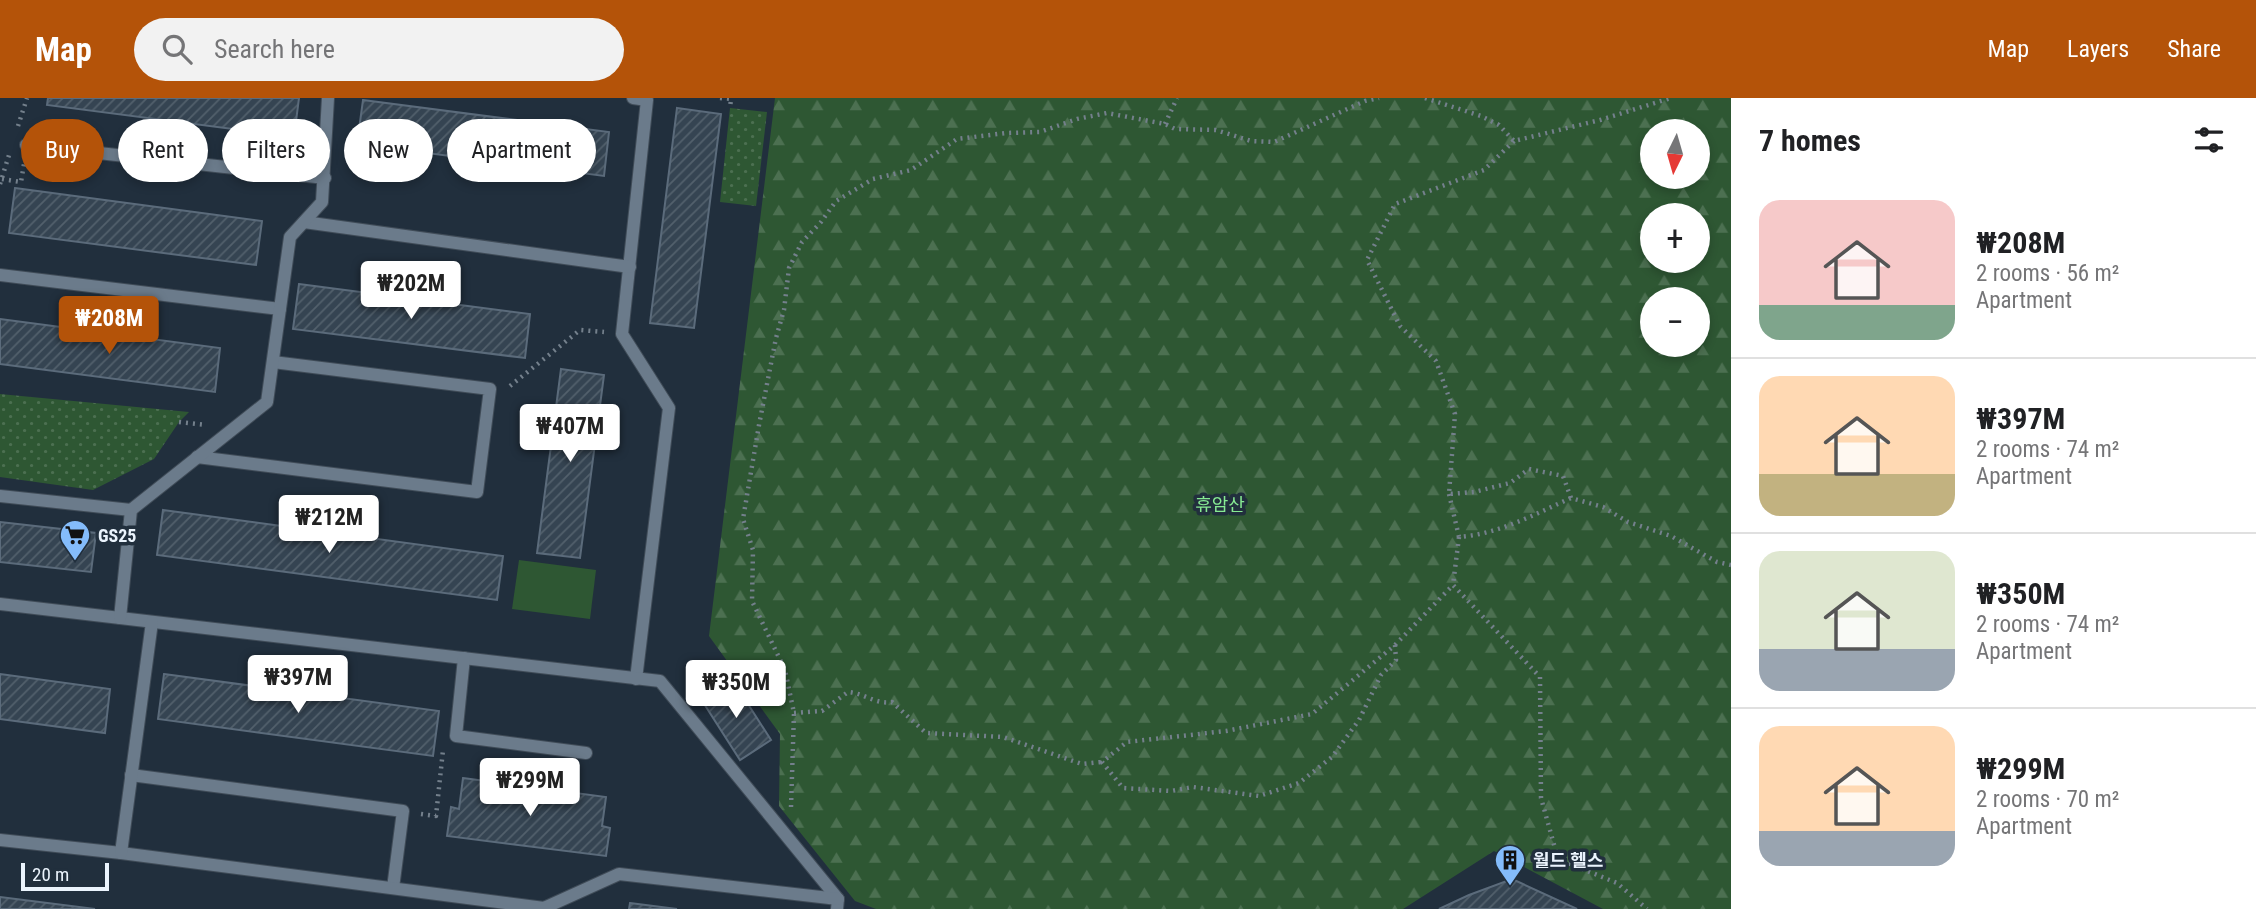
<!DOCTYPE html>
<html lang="en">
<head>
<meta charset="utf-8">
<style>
  :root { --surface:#fff; --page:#f2f2f2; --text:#202124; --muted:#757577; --line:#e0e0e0; --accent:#b45309 }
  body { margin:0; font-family:"Roboto Condensed","Noto Sans KR",sans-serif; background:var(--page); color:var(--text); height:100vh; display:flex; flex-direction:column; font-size:26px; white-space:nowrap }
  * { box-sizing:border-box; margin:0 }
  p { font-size:23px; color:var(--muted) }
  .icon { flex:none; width:38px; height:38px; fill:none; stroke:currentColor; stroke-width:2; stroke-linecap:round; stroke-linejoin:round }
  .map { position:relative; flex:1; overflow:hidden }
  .panel { display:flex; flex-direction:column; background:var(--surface); width:525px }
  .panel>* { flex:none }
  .hud { position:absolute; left:21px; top:21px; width:665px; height:63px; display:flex; gap:14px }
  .needle { width:46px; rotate:185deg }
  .fabs { position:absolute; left:1640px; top:21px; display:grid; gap:14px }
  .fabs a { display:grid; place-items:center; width:70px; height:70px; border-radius:50%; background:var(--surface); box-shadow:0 4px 10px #0003; font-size:35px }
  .scale { position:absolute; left:21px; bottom:18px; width:88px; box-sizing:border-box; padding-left:7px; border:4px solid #ebf4fd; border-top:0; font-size:19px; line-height:24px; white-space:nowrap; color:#ebf4fd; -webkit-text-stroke:5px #212f3d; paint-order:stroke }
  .price { position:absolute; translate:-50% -60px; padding:0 16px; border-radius:7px; background:#fff; color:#222; font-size:23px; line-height:46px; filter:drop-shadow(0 2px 4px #0008) }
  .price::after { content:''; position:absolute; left:50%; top:42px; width:21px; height:16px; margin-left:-10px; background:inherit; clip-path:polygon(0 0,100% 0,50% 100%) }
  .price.current { background:var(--accent); color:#fff }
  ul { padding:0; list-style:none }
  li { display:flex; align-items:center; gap:21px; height:175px; padding:0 28px }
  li+li { border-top:2px solid var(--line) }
  li span { display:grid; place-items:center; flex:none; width:196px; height:140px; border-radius:21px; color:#555 }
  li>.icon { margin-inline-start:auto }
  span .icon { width:84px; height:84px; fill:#fffc; stroke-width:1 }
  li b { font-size:30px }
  h2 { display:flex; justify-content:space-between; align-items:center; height:84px; padding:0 28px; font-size:30px }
  .tag { padding:0 24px; border-radius:32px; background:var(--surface); box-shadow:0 4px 10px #0003; font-size:24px; line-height:63px }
  .tag.current { background:var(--accent); color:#fff }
  header { display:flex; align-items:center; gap:42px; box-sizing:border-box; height:98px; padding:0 35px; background:var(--accent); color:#fff }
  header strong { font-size:33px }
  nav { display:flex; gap:38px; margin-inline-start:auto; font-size:24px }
  .search { width:490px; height:63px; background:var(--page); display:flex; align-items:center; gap:18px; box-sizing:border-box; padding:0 24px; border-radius:38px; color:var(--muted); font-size:26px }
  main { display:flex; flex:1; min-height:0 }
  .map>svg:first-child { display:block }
  .forest { fill:url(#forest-firs); fill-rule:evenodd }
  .park { fill:url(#park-dots) }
  .pitch { fill:#2e5733 }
  .building { fill:url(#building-hatch); stroke:#5b6b7b; stroke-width:2 }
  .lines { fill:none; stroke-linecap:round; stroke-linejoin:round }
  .service-casing { stroke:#404c58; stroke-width:14 }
  .path { stroke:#74808c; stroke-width:4.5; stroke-dasharray:2 5; stroke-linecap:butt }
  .service { stroke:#6b7b8b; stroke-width:12 }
  .labels { text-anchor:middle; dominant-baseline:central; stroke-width:7; stroke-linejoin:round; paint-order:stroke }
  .park-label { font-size:18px; fill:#87ea93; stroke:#212f3d }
  .poi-label { font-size:18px; font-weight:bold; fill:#ebf4fd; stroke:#212f3d; text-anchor:start }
</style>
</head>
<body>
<header>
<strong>Map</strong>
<div class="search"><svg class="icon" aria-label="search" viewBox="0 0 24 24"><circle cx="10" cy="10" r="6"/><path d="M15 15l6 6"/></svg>Search here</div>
<nav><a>Map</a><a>Layers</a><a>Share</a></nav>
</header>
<main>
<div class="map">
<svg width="1731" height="811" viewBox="0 0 1731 811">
  <defs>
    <pattern id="forest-firs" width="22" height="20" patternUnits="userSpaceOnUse" patternTransform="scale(1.75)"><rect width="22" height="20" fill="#2e5733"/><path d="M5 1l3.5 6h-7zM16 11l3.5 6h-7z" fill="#4c7051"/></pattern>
    <pattern id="park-dots" width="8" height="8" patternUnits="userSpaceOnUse" patternTransform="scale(1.75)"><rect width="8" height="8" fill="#2e5733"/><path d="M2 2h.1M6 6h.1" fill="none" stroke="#4c7051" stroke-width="1.8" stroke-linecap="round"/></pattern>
    <pattern id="building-hatch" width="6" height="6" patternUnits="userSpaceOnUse" patternTransform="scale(1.75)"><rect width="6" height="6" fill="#354452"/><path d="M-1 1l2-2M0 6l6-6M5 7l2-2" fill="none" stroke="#52606c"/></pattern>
  </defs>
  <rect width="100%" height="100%" fill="#212f3d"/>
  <path class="forest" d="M775,0H1731V811H1603L1494,753L1403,811H876L855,803L779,708L780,636L709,538ZM1652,33H1698V79H1652ZM1652,117H1698V163H1652ZM1652,201H1698V247H1652Z"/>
  <g class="park">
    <path d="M730,10L767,14L756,108L720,104Z"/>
    <path d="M0,296L189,314L179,324L154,361L93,392L0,379Z"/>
  </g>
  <path class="pitch" d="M519,462L596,472L590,521L512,511Z"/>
  <g class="building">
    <path d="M48,0H299L294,39L47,7Z"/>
    <path d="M363,2L609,34L604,78L357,46Z"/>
    <path d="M677,10L721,16L694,230L650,225Z"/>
    <path d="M15,90L262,123L256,167L9,135Z"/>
    <path d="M299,186L530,216L525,260L293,231Z"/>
    <path d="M0,221L220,250L215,294L0,266Z"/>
    <path d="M561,271L604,277L580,460L537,455Z"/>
    <path d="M163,412L503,458L497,502L157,457Z"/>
    <path d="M0,424L96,435L91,474L0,464Z"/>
    <path d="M0,576L110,591L105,635L0,621Z"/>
    <path d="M164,576L439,613L433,658L158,621Z"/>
    <path d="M732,581L771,642L740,662L701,601Z"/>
    <path d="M463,680L606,699L602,728L610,730L606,758L447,738L451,709L459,711Z"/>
    <path d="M1512,781L1577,811H1439L1469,797Z"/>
    <path d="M0,799L95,811H0Z"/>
    <path d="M630,805L677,811H629Z"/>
  </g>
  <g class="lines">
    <g class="service-casing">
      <g id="service">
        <path d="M633,0L647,2L622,236L669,310L636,581"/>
        <path d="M26,47L325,80"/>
        <path d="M304,124L630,169"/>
        <path d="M0,177L280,211"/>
        <path d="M197,359L477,394L490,291L273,264"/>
        <path d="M0,398L131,412"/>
        <path d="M0,506L660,583L838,801L837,811"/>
        <path d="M120,520L131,412L267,304L290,139L322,104L328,0"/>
        <path d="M464,560L456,638L586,655"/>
        <path d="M131,677L403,713L393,790"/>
        <path d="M0,742L121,755L544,810L619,776L838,801"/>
        <path d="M121,755L152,524"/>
      </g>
    </g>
    <g class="path">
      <path d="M720,0L731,1L730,10"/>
      <path d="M1425,0L1481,18L1499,27L1514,43L1600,22L1671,0"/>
      <path d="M1165,26L1177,0"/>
      <path d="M18,28L27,0"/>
      <path d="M1514,43L1484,72L1395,106L1367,162L1400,228L1436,263L1455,316L1449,396L1474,394L1510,385L1529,371L1563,378L1571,400L1603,409L1628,424L1671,438L1717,464L1731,467"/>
      <path d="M2,81L21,84L24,66"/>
      <path d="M0,86L9,57"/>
      <path d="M510,288L580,232L604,234"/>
      <path d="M179,324L206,327"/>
      <path d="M1449,396L1459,439C1499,436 1535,416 1571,400"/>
      <path d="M1459,439L1453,487L1540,579L1541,700L1558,761L1617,785L1647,811"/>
      <path d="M1395,547L1396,562L1381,577L1359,622L1332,659L1299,685L1259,698L1193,689L1171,693L1123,690L1102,664L1127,644L1226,633L1312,616L1395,547L1453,487"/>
      <path d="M794,615L822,613L848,594C864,595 876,607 892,604L926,635L1003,639L1082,666L1102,664"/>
      <path d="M791,709L794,615L785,572L752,503L753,452L743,421L759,327L776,240L784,212L789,170L802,144L821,124L836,103L873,81L911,72L957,41L1006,35L1040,34L1077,21L1107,15L1165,26L1175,31L1216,32L1251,43L1274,44L1365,3L1379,0"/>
      <path d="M421,716L436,718L443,652"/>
    </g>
    <use href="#service" class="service"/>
  </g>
  <defs>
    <g id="supermarket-pin" transform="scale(1.575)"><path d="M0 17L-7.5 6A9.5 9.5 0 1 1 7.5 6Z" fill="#84bcfb" stroke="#212f3d"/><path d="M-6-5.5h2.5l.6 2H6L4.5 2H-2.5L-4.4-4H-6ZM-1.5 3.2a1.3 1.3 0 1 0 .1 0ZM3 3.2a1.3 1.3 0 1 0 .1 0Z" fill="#111"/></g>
    <g id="building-pin" transform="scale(1.575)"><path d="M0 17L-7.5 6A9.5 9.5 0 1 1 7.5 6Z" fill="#84bcfb" stroke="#212f3d"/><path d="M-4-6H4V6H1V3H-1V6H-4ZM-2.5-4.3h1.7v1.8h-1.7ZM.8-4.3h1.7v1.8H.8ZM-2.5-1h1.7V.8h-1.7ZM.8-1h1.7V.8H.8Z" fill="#111"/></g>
  </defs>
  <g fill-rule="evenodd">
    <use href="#supermarket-pin" x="75" y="437"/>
    <use href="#building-pin" x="1510" y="762"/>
  </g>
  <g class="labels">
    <g class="park-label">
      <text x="1220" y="406">휴암산</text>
    </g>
    <g class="poi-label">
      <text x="98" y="437">GS25</text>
      <text x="1533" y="762">월드 헬스</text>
    </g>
  </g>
</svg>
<div class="fabs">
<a><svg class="needle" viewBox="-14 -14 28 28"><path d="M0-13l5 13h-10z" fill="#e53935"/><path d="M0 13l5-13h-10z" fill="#757577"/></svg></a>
<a>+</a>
<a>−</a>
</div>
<div class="scale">20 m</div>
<b class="price" style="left:411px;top:223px">₩202M</b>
<b class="price current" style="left:109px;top:258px">₩208M</b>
<b class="price" style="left:570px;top:366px">₩407M</b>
<b class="price" style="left:329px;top:457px">₩212M</b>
<b class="price" style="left:298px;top:617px">₩397M</b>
<b class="price" style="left:736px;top:622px">₩350M</b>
<b class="price" style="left:530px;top:720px">₩299M</b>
<div class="hud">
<a class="tag current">Buy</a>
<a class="tag">Rent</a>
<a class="tag">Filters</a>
<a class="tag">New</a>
<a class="tag">Apartment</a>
</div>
</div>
<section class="panel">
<h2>7 homes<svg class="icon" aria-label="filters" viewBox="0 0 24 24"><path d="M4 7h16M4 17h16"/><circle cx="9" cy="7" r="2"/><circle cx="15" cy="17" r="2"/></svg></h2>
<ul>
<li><span style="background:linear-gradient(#f6c9c9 75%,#7fa58c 0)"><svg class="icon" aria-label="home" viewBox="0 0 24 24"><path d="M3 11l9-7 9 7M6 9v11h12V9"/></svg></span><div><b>₩208M</b><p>2 rooms · 56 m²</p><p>Apartment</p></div></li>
<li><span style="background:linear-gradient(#ffd9b3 70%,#c2b280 0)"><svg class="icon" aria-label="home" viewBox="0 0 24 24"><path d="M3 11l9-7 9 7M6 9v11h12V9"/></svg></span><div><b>₩397M</b><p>2 rooms · 74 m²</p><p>Apartment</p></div></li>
<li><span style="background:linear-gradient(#dfe7d0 70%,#9aa5b1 0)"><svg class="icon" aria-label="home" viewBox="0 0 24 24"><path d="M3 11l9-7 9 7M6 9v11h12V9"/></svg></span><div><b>₩350M</b><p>2 rooms · 74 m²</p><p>Apartment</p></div></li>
<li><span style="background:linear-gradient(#ffd9b3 75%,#9aa5b1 0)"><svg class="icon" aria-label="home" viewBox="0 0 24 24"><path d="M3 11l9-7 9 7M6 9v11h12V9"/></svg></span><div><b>₩299M</b><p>2 rooms · 70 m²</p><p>Apartment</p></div></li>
</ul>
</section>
</main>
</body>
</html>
